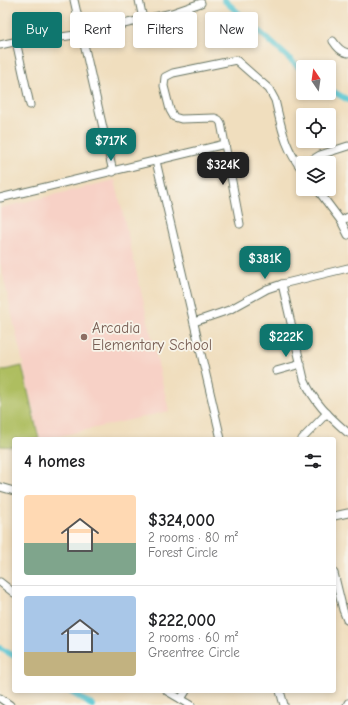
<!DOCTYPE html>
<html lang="en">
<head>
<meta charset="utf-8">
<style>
  :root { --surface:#fff; --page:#f2f2f2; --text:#202124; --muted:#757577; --line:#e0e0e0; --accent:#0f766e }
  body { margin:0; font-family:"Comic Neue",sans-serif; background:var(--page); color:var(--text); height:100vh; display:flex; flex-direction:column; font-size:15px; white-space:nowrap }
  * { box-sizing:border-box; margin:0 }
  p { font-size:13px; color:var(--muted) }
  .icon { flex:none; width:22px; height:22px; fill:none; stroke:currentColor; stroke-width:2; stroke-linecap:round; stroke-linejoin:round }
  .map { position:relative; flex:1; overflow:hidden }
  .side { position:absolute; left:12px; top:437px; width:324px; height:256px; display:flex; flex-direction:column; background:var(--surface); border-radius:4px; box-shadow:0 2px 6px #0003 }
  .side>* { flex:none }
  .hud { position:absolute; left:12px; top:12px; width:324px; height:36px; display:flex; gap:8px }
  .needle { width:26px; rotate:347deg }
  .fabs { position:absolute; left:296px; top:60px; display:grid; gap:8px }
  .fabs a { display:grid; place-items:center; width:40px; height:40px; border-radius:4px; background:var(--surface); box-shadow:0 2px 6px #0003; font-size:20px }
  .price { position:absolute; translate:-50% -34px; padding:0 9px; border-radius:8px; background:var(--accent); color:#fff; font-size:13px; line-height:26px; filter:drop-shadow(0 1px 2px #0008) }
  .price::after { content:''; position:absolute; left:50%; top:24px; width:12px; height:9px; margin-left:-6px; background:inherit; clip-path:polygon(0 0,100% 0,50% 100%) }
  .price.selected { background:#222; color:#fff }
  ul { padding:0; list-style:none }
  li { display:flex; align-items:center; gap:12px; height:100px; padding:0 12px }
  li+li { border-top:1px solid var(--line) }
  li span { display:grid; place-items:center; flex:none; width:112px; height:80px; border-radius:4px; color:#555 }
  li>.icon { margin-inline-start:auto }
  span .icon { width:48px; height:48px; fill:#fffc; stroke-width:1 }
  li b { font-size:17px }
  h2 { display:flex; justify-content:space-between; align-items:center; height:48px; padding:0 12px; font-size:17px }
  .pill { padding:0 14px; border-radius:4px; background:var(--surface); box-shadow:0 2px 6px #0003; font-size:14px; line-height:36px }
  .pill.selected { background:var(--accent); color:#fff }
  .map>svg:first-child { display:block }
  .built { fill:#f7d1c6 }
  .green { fill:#aebe61; stroke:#667e4a }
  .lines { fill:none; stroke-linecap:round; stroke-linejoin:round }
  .canal { stroke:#5cc8d4; stroke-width:6 }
  .minor-casing { stroke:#687564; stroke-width:9 }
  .minor { stroke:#fff; stroke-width:7 }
  .education-dot { fill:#8d6e63; stroke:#f7f3e8; stroke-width:1.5 }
  .labels { text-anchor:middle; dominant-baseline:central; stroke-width:3.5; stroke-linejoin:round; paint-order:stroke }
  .education-label { font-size:15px; fill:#785e54; stroke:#f7f3e8; text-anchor:start }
</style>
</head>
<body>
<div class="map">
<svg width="348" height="705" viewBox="0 0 348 705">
  <rect width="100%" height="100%" fill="#f7f3e8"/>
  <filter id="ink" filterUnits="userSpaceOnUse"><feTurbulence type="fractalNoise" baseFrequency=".025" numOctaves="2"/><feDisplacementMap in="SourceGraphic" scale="8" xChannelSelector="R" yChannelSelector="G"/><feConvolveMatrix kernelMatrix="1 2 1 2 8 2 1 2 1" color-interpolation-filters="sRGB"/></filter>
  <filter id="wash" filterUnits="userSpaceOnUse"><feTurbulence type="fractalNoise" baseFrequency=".012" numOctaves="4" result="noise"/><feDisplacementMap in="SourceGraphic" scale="16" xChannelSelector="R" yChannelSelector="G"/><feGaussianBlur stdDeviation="0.9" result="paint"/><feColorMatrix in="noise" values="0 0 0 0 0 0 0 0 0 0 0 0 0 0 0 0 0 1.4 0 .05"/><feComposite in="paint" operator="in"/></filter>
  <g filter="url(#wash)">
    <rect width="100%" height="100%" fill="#f0debe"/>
    <path class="built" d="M115,180L169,411L47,439H40L0,262V208Z"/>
    <path class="green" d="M22,366L39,439H14V447L0,446V371Z"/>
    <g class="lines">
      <g class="canal">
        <path d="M224,0L303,71"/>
        <path d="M329,89L348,100"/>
        <path d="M0,648L14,656"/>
        <path d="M69,691L92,705"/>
      </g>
    </g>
  </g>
  <g filter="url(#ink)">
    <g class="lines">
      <g class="minor-casing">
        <g id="minor">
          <path d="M74,0L113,172"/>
          <path d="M139,0L143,19"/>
          <path d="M16,41L30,105"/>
          <path d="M333,41C337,47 341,52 348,53"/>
          <path d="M0,45L41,36L61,37L75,35L172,13L201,3"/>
          <path d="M156,161L221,439"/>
          <path d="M307,163L320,155L348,146"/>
          <path d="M317,189L341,221L348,235"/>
          <path d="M0,198L225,144"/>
          <path d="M341,221L348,217"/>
          <path d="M240,224L221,123L219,120L215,118L181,119L174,117L170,110L164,86L165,77L173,73L236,60L269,89L275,100C282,129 284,147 303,171"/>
          <path d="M282,284L304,379C314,403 329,416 348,433"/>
          <path d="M194,322L229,310L267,289L282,284L348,268"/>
          <path d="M276,371L301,364"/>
          <path d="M302,439L327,413"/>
          <path d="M0,487L14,491"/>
          <path d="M334,516L348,513"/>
          <path d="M334,573L343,610L347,620H348"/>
          <path d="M0,582L14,593"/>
          <path d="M167,691L191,705"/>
          <path d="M280,691L284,705"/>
          <path d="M0,698L10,705"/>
          <path d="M181,699L186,691"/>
          <path d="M347,705L348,703"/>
        </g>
      </g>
      <use href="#minor" class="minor"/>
    </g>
  </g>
  <circle class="education-dot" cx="84" cy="337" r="4"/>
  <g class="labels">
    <g class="education-label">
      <text x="92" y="328">Arcadia<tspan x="92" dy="17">Elementary School</tspan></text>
    </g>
  </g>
</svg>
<div class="fabs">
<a><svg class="needle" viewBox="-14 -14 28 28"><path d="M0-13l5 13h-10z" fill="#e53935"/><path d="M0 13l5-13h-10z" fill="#757577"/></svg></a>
<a><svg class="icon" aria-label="locate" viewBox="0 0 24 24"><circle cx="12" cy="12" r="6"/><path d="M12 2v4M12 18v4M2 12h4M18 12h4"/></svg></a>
<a><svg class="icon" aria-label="layers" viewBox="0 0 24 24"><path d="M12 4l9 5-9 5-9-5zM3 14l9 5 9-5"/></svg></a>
</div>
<b class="price" style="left:111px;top:162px">$717K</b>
<b class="price selected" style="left:223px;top:186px">$324K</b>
<b class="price" style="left:265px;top:280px">$381K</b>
<b class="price" style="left:286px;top:358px">$222K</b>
<div class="hud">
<a class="pill selected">Buy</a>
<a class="pill">Rent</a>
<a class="pill">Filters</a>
<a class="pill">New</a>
</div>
<section class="side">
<h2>4 homes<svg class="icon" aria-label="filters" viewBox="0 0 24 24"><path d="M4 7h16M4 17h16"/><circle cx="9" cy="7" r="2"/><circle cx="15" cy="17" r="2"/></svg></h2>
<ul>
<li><span style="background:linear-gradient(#ffd9b3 60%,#7fa58c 0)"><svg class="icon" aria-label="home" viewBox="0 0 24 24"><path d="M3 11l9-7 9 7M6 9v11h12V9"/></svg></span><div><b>$324,000</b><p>2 rooms · 80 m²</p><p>Forest Circle</p></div></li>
<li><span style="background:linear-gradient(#a9c7e8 70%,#c2b280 0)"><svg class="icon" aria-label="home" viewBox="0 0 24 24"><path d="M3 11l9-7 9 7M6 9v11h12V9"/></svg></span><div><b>$222,000</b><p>2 rooms · 60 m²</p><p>Greentree Circle</p></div></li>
</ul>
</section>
</div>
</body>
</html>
